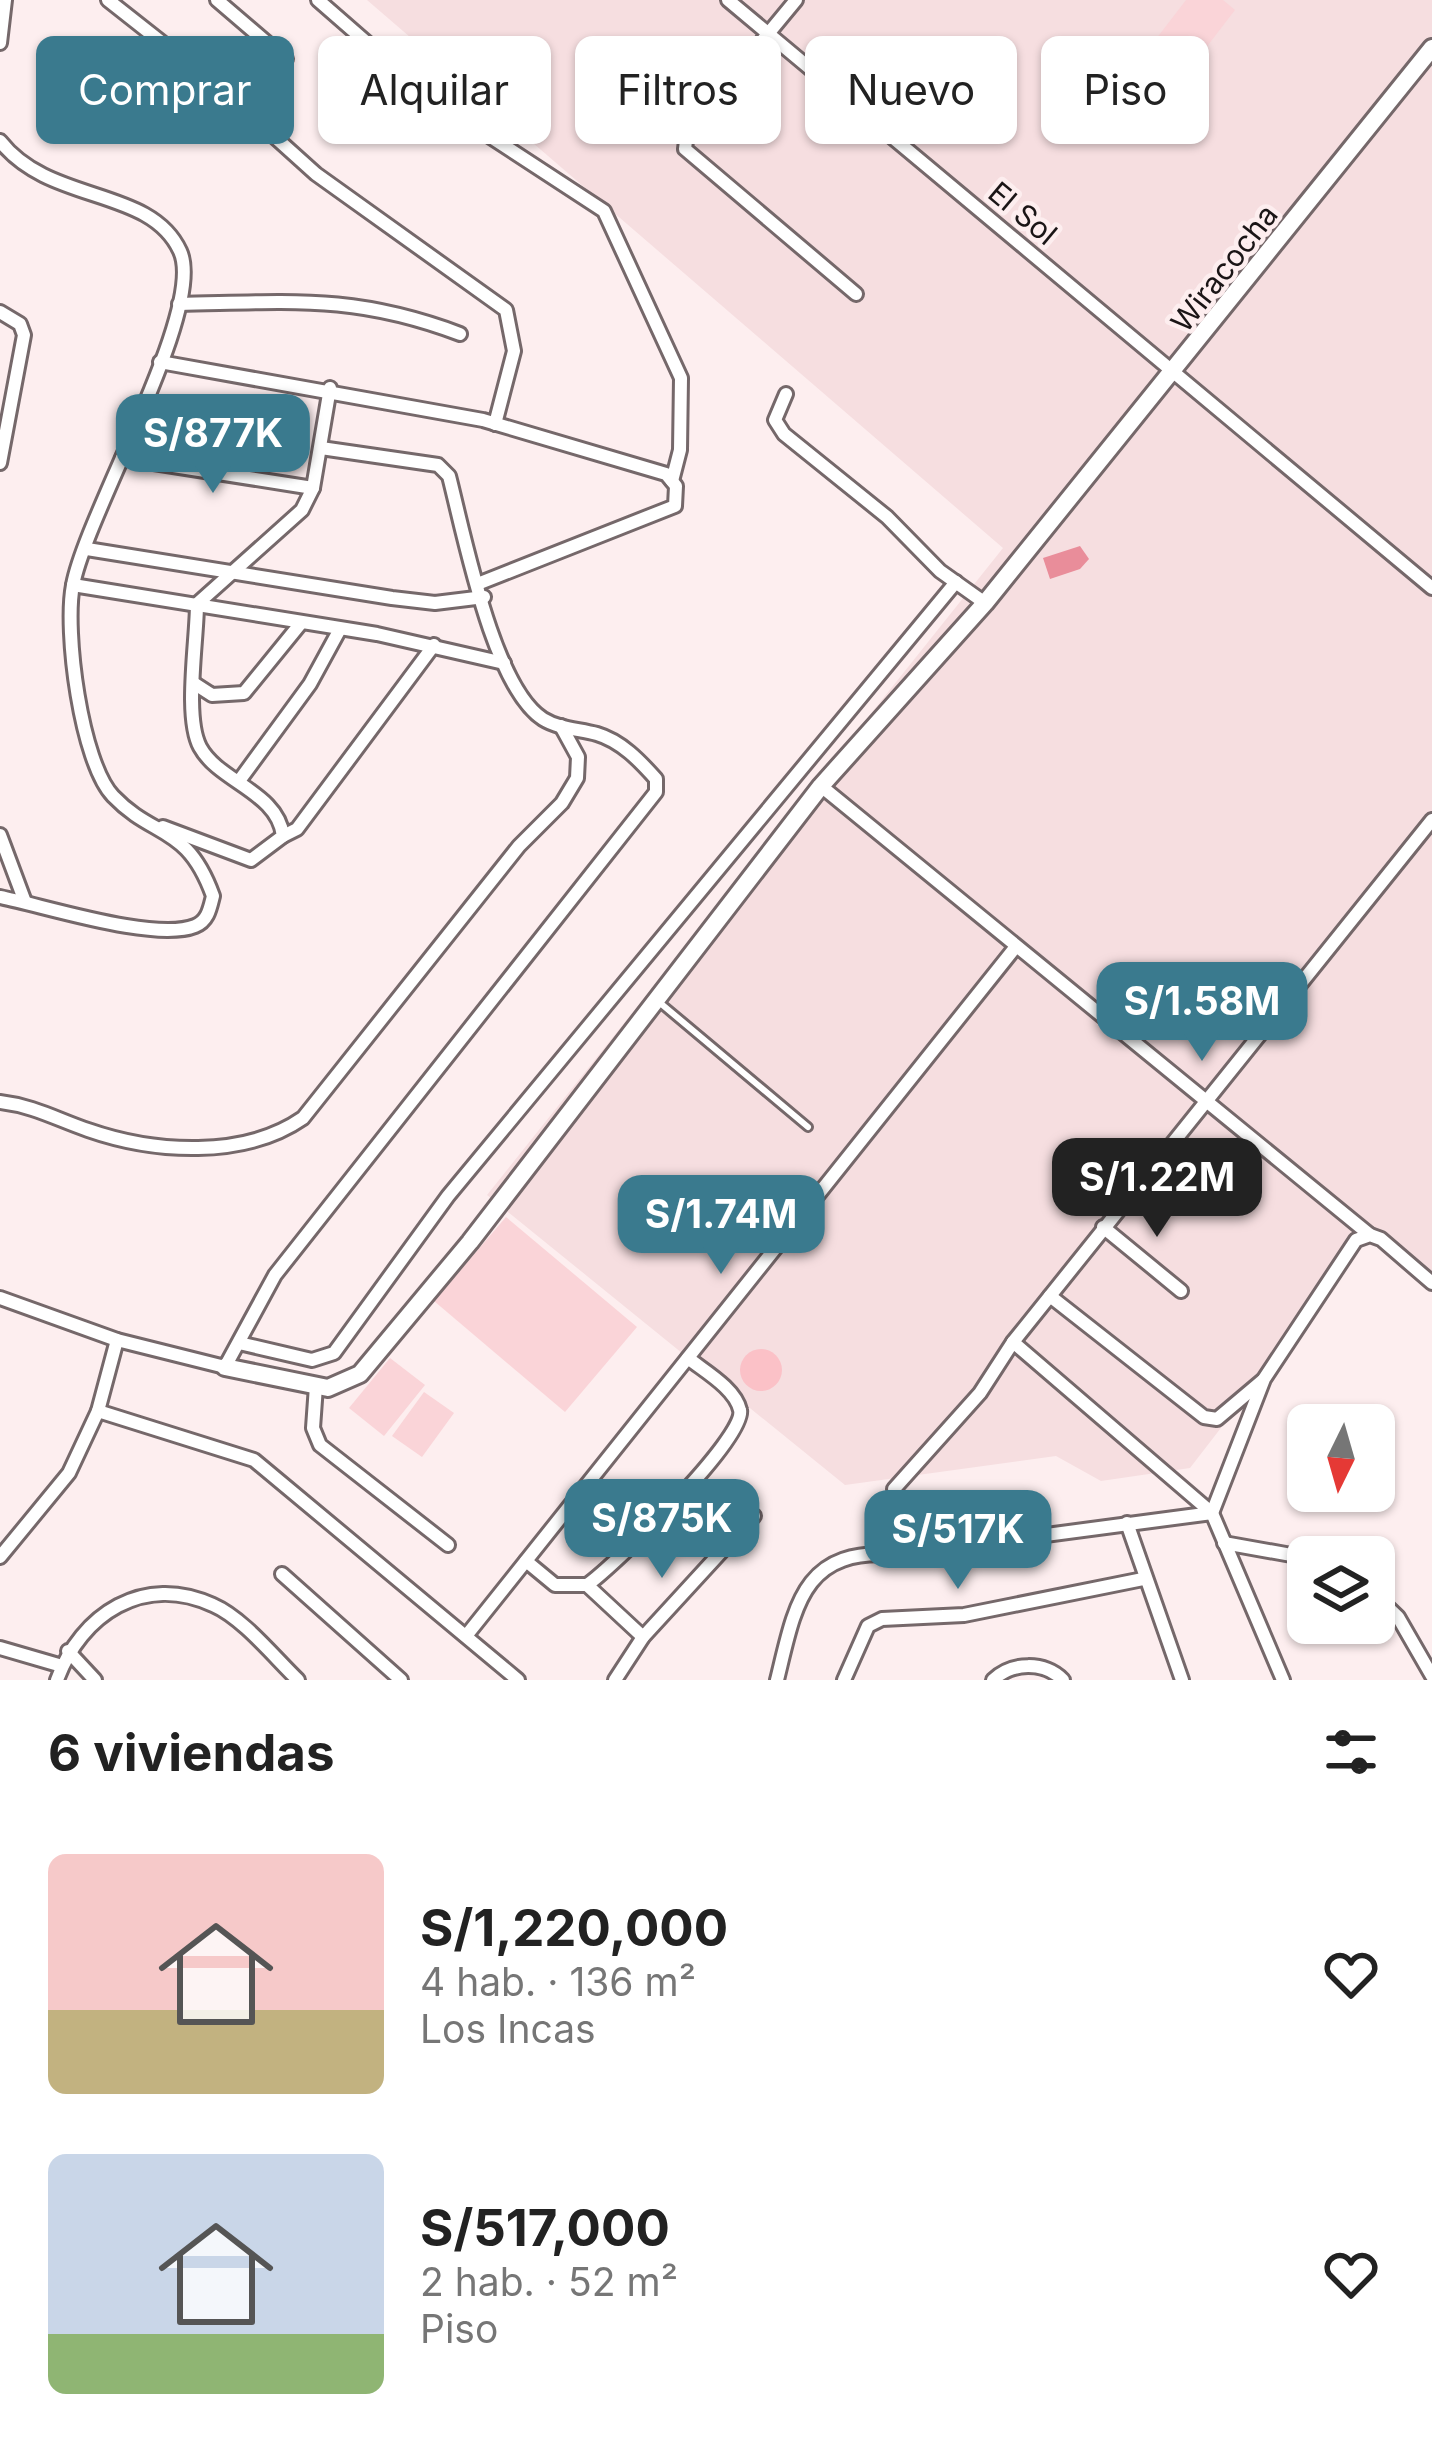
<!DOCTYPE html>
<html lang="es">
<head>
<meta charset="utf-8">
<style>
  :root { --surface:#fff; --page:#f2f2f2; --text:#222; --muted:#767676; --accent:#3a7a8e }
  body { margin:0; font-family:Inter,sans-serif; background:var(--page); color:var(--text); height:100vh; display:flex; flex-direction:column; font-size:45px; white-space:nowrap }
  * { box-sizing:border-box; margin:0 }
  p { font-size:39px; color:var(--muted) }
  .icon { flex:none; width:66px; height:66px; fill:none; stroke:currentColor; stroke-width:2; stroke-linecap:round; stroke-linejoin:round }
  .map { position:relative; height:1680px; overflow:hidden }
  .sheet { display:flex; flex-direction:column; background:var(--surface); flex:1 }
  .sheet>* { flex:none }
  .hud { position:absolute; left:36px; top:36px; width:1362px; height:108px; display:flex; gap:24px }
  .needle { width:78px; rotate:185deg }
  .tools { position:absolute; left:1287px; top:1404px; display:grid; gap:24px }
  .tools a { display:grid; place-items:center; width:108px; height:108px; border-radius:18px; background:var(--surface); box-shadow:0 3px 9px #0004; font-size:60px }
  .price { position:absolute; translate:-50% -102px; padding:0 27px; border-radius:24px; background:var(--accent); color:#fff; font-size:39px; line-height:78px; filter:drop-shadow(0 3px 6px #0008) }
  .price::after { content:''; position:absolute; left:50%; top:72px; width:36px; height:27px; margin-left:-18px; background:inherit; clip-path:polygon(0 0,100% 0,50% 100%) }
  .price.active { background:#222; color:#fff }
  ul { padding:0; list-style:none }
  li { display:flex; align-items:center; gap:36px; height:300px; padding:0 48px }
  li span { display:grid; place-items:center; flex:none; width:336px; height:240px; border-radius:18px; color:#555 }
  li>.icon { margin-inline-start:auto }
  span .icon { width:144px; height:144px; fill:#fffc; stroke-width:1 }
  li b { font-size:51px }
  h2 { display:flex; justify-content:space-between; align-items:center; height:144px; padding:0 48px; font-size:51px }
  .pill { padding:0 42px; border-radius:18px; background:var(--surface); box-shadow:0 3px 9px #0004; font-size:42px; line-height:108px }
  .pill.active { background:var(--accent); color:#fff }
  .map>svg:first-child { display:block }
  .built { fill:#f6dee0 }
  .green { fill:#fad4d8 }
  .water { fill:#e98d9a }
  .building { fill:#fbc1c7 }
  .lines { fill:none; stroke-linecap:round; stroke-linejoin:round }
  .service-casing { stroke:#75686a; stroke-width:12 }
  .minor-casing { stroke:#75686a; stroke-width:18 }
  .tertiary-casing { stroke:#75686a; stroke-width:22 }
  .service { stroke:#fff; stroke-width:6 }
  .minor { stroke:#fff; stroke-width:12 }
  .tertiary { stroke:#fff; stroke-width:16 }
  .labels { text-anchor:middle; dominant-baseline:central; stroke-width:9; stroke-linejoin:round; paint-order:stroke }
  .street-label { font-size:30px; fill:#1a1516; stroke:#fdeeef }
</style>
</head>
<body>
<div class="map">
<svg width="1432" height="1680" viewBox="0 0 1432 1680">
  <rect width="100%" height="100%" fill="#fdeeef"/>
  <path class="built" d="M367,0H1432V1279L1373,1231L1190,1468L1101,1481L1056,1456L845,1485L487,1195L1003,548Z"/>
  <g class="green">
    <path d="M1186,0H1223L1235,10L1192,66L1156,39Z"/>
    <path d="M506,1217L637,1327L565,1412L434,1301Z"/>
    <path d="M390,1358L425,1385L384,1436L349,1408Z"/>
    <path d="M424,1392L454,1413L422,1457L392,1436Z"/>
  </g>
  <path class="water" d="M1080,546L1089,559L1080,569L1050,579L1043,558Z"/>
  <circle class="building" cx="761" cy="1370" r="21"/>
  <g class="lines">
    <g class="service-casing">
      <path id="service" d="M659,1002L808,1127"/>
    </g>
    <g class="minor-casing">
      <g id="minor">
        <path d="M108,0L226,93L316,174L506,310L514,351L495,424"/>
        <path d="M217,0L286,59"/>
        <path d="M318,0L428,96L604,211L681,378L680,450L672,481"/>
        <path d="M728,0L1432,588"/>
        <path d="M796,0L687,132L685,149L856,294"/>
        <path d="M0,43L5,0"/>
        <path d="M0,141C50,205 150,186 180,251C207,308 86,514 73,585C64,631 81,762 113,796C154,839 187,824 213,896C210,908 208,921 195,926C155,942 45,906 0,897"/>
        <path d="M179,304C289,302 354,294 460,334"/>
        <path d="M0,312L20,324L24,335L0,463"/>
        <path d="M160,362L483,420L666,474L676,486L675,506L480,583"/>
        <path d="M786,394L775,420L784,434L887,517L940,571L985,603"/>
        <path d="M122,458L313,488"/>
        <path d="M87,549L392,598L435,603L484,597"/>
        <path d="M73,585L377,634L504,663"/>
        <path d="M195,684L212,695L244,693L301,623"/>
        <path d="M239,781L310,684L340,629"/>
        <path d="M821,786L1370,1235"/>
        <path d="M163,827L251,860L283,836C278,792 219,782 200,747C184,717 197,640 197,604L302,510L313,488L330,388"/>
        <path d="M0,835L25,902"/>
        <path d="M283,836L297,829L434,645"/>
        <path d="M0,1102C34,1106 56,1119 88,1130C154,1153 244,1159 303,1118L519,846L562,803L577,778L578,757L561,726"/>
        <path d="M1103,1227L1181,1291"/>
        <path d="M1050,1296L1204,1417L1217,1419L1262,1381"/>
        <path d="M0,1298L117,1340L225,1367L275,1275L656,792V779C640,761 621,741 597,734C579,729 559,729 543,719C493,687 464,534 449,476L438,465L321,448"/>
        <path d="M117,1340L98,1411L254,1460L518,1680"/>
        <path d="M1013,1342L1212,1513L1283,1680"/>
        <path d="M239,1343L312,1360L334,1353L448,1196L956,582"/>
        <path d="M316,1386L313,1428L320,1445L448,1545"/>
        <path d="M894,1489L980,1393L1013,1342L1432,820"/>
        <path d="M1212,1513L1264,1379L1356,1240L1370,1235L1381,1239L1432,1283"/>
        <path d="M1127,1523L1182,1680"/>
        <path d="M1224,1543L1308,1558"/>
        <path d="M0,1557L69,1473L98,1411"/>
        <path d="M526,1561L555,1585H587C613,1567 747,1437 740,1410C735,1388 704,1371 688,1358"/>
        <path d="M282,1574L401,1680"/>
        <path d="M587,1585L643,1637"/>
        <path d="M1374,1594L1398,1617L1432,1676"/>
        <path d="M466,1636L1014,949"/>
        <path d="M0,1648L62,1666"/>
        <path d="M68,1651L95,1680"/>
        <path d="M57,1680C81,1614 144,1573 213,1605C243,1618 274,1657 298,1680"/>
        <path d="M615,1680L643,1637L754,1516"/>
        <path d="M777,1680C795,1607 802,1547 895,1555L1212,1513"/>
        <path d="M844,1680L868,1626L882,1619L964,1615L1143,1579"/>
        <path d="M993,1680C1012,1662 1044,1661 1063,1680"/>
      </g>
    </g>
    <g class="tertiary-casing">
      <path id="tertiary" d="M225,1367L328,1388L360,1374L470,1242L821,786L985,603L1432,48"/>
    </g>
    <use href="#service" class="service"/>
    <use href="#minor" class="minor"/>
    <use href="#tertiary" class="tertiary"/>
  </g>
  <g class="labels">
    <g class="street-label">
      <text transform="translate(1023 213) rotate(40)">El Sol</text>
      <text transform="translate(1224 268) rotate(-52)">Wiracocha</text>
    </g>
  </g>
</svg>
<div class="tools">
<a><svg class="needle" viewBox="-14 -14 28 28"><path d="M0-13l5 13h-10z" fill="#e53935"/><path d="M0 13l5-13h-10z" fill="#767676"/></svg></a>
<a><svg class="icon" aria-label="layers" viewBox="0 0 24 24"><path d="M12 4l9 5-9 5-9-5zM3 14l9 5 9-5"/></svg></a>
</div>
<b class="price" style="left:213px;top:496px">S/877K</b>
<b class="price" style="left:1202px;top:1064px">S/1.58M</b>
<b class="price active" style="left:1157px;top:1240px">S/1.22M</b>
<b class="price" style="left:721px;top:1277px">S/1.74M</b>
<b class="price" style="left:662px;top:1581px">S/875K</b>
<b class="price" style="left:958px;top:1592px">S/517K</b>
<div class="hud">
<a class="pill active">Comprar</a>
<a class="pill">Alquilar</a>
<a class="pill">Filtros</a>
<a class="pill">Nuevo</a>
<a class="pill">Piso</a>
</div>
</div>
<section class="sheet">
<h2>6 viviendas<svg class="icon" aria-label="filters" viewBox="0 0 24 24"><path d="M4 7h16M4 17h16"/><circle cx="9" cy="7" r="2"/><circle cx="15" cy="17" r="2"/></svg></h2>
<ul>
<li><span style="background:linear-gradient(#f6c9c9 65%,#c2b280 0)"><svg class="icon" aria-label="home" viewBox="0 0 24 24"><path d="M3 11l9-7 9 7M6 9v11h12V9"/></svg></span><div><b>S/1,220,000</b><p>4 hab. · 136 m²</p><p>Los Incas</p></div><svg class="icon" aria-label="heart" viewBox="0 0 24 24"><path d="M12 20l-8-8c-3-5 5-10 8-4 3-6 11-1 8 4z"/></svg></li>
<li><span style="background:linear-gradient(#c9d6e8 75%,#8fb573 0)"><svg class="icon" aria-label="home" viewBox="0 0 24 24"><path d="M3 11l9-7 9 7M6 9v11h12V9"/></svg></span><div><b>S/517,000</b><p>2 hab. · 52 m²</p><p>Piso</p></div><svg class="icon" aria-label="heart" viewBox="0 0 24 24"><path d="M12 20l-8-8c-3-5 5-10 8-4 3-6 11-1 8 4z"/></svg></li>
</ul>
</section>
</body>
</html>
